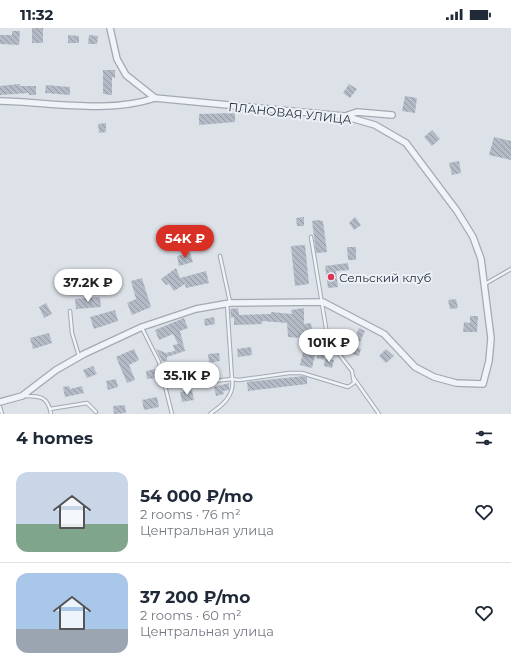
<!DOCTYPE html>
<html lang="en">
<head>
<meta charset="utf-8">
<style>
  :root { --surface:#fff; --page:#f2f2f3; --text:#1f2937; --muted:#747a83; --line:#e0e1e3; --accent:#d93025 }
  body { margin:0; font-family:Montserrat,sans-serif; background:var(--page); color:var(--text); height:100vh; display:flex; flex-direction:column; font-size:15px; white-space:nowrap }
  * { box-sizing:border-box; margin:0 }
  p { font-size:13px; color:var(--muted) }
  .icon { flex:none; width:22px; height:22px; fill:none; stroke:currentColor; stroke-width:2; stroke-linecap:round; stroke-linejoin:round }
  .map { position:relative; height:386px; overflow:hidden }
  .sheet { display:flex; flex-direction:column; background:var(--surface); flex:1 }
  .sheet>* { flex:none }
  .price { position:absolute; translate:-50% -34px; padding:0 9px; border-radius:14px; background:#fff; color:#222; font-size:13px; line-height:26px; filter:drop-shadow(0 1px 2px #0008) }
  .price::after { content:''; position:absolute; left:50%; top:24px; width:12px; height:9px; margin-left:-6px; background:inherit; clip-path:polygon(0 0,100% 0,50% 100%) }
  .price.selected { background:var(--accent); color:#fff }
  ul { padding:0; list-style:none }
  li { display:flex; align-items:center; gap:12px; height:100px; padding:0 16px }
  li+li { border-top:1px solid var(--line) }
  li span { display:grid; place-items:center; flex:none; width:112px; height:80px; border-radius:12px; color:#555 }
  li>.icon { margin-inline-start:auto }
  span .icon { width:48px; height:48px; fill:#fffc; stroke-width:1 }
  li b { font-size:17px }
  h2 { display:flex; justify-content:space-between; align-items:center; height:48px; padding:0 16px; font-size:17px }
  .status { display:flex; justify-content:space-between; align-items:center; height:28px; padding:0 20px; background:var(--surface); direction:ltr }
  .status svg { height:11px; fill:currentColor }
  .map>svg:first-child { display:block }
  .building { fill:url(#building-back-hatch) }
  .lines { fill:none; stroke-linecap:round; stroke-linejoin:round }
  .service-casing { stroke:#a2a9b3; stroke-width:4.5 }
  .minor-casing { stroke:#a2a9b3; stroke-width:8 }
  .service { stroke:#f0f3f7; stroke-width:2.5 }
  .minor { stroke:#f0f3f7; stroke-width:5.5 }
  .poi-dot { fill:#dd3453; stroke:#edf1f6; stroke-width:1.5 }
  .labels { text-anchor:middle; dominant-baseline:central; stroke-width:4; stroke-linejoin:round; paint-order:stroke }
  .street-label { font-size:12px; fill:#253041; stroke:#edf1f6 }
  .poi-label { font-size:12px; fill:#253041; stroke:#edf1f6; text-anchor:start }
</style>
</head>
<body>
<div class="status"><b>11:32</b><svg viewBox="0 0 49 12"><path d="M0 12V9h3v3zM5 12V6h3v6zM10 12V3h3v9zM15 12V0h3v12zM26 1h20v11H26zM47 4h2v5h-2z"/></svg></div>
<div class="map">
<svg width="511" height="386" viewBox="0 0 511 386">
  <defs>
    <pattern id="building-back-hatch" width="6" height="6" patternUnits="userSpaceOnUse"><rect width="6" height="6" fill="#b4bbc6"/><path d="M-1 5l2 2M0 0l6 6M5-1l2 2" fill="none" stroke="#9298a2"/></pattern>
  </defs>
  <rect width="100%" height="100%" fill="#dde2e9"/>
  <g class="building">
    <rect x="32" y="0" width="11" height="15"/>
    <path d="M12,3H20L19,17L0,16V7H12Z"/>
    <path d="M68,7L79,8V15H68Z"/>
    <path d="M89,7L98,8L97,16H88Z"/>
    <path d="M103,42H115V50L112,49V67L103,66Z"/>
    <path d="M20,56V58H36V67H29V65L0,67V58Z"/>
    <path d="M349,56L357,61L350,70L343,65Z"/>
    <path d="M46,57L70,59V67L45,65Z"/>
    <path d="M405,68L417,70L415,85L402,83Z"/>
    <path d="M235,85V94L199,97V86Z"/>
    <path d="M106,95V104L99,105L98,96Z"/>
    <path d="M432,102L440,111L432,118L424,109Z"/>
    <path d="M494,109L511,113V132L489,127Z"/>
    <path d="M459,133L461,145L452,147L449,135Z"/>
    <path d="M304,189V198H297L296,190Z"/>
    <path d="M355,189L361,197L354,202L349,195Z"/>
    <path d="M318,192L323,193L327,224L316,225L312,193Z"/>
    <path d="M305,217L309,256L295,258L291,218Z"/>
    <path d="M347,219H356V232H348Z"/>
    <path d="M190,225L193,234L179,238L177,228Z"/>
    <path d="M348,235L349,242L336,243L338,259L328,260L325,238Z"/>
    <path d="M176,240L180,250L206,243L209,255L186,260L185,256L174,263L169,256L166,257L161,251Z"/>
    <path d="M142,250L151,279L132,287L127,275L136,271L131,253Z"/>
    <path d="M100,269L101,279L76,281L75,271Z"/>
    <path d="M456,271L458,280L450,281L448,272Z"/>
    <path d="M46,275L52,286L44,290L39,279Z"/>
    <path d="M238,280L239,287L271,286V284L292,286L291,282L304,280V296L311,295L313,311L288,309L287,295L262,293V296L234,297V289L231,290L230,281Z"/>
    <path d="M115,282L118,293L94,301L90,289Z"/>
    <path d="M470,288H478L477,304H463L464,294L470,295Z"/>
    <path d="M214,289L215,296L205,298L204,291Z"/>
    <path d="M184,290L188,300L180,303L185,323L167,329V333H162L156,321L166,325L175,323L173,317L178,316L173,306L159,312L155,302Z"/>
    <path d="M359,300L365,303L360,314L354,311Z"/>
    <path d="M49,305L52,315L33,321L30,310Z"/>
    <path d="M251,319L252,327L238,329L237,321Z"/>
    <path d="M354,319L361,321L359,328L352,326Z"/>
    <path d="M134,321L139,332L129,337L135,352L127,355L116,329Z"/>
    <path d="M386,321L394,328L386,335L379,328Z"/>
    <path d="M318,323L326,325L324,332L317,330Z"/>
    <path d="M303,324L315,327L312,340L300,337Z"/>
    <path d="M219,325L220,333L209,335L208,326Z"/>
    <path d="M325,331L334,332L332,340L324,338Z"/>
    <path d="M93,338L97,346L87,350L83,342Z"/>
    <path d="M184,338L185,345L175,347L174,340Z"/>
    <path d="M155,341L157,350L147,351L146,343Z"/>
    <path d="M304,348L307,349V356L248,363L247,354Z"/>
    <path d="M116,351L118,359L108,362L106,353Z"/>
    <path d="M229,355V362L223,363L224,366L216,368L214,359Z"/>
    <path d="M69,358L70,361L82,358L84,365L65,369L63,359Z"/>
    <path d="M192,362L194,372L182,374L180,364Z"/>
    <path d="M157,369L159,379L144,382L142,372Z"/>
    <path d="M125,377L126,385L114,386L113,378Z"/>
  </g>
  <g class="lines">
    <g class="service-casing">
      <g id="service">
        <path d="M220,228L230,274"/>
        <path d="M485,256L511,241"/>
        <path d="M227,275L232,351L239,352L289,345H302L348,359L354,355L352,343L328,312L311,209"/>
        <path d="M70,283L72,305L79,328"/>
        <path d="M142,300L159,334L172,386"/>
        <path d="M353,349L379,386"/>
        <path d="M167,358L232,351C235,367 223,377 210,386"/>
        <path d="M24,368C40,368 48,368 51,386"/>
        <path d="M0,379L2,386"/>
        <path d="M50,381L87,375L96,384"/>
      </g>
    </g>
    <g class="minor-casing">
      <g id="minor">
        <path d="M110,0L117,31L126,47L155,70"/>
        <path d="M0,73C49,74 108,86 155,70L344,88L375,97L406,115L457,183L473,209L481,231L491,310L489,333L483,356L456,355L434,349L415,339L384,306L323,274L230,275L196,281L142,299L84,326L56,342L22,368L0,374"/>
        <path d="M345,88L357,84L392,87"/>
      </g>
    </g>
    <use href="#service" class="service"/>
    <use href="#minor" class="minor"/>
  </g>
  <circle class="poi-dot" cx="331" cy="249" r="4"/>
  <g class="labels">
    <g class="street-label">
      <text transform="translate(290 85) rotate(6)">ПЛАНОВАЯ УЛИЦА</text>
    </g>
    <g class="poi-label">
      <text x="339" y="249">Сельский клуб</text>
    </g>
  </g>
</svg>
<b class="price selected" style="left:185px;top:231px">54K ₽</b>
<b class="price" style="left:88px;top:275px">37.2K ₽</b>
<b class="price" style="left:329px;top:335px">101K ₽</b>
<b class="price" style="left:187px;top:368px">35.1K ₽</b>
</div>
<section class="sheet">
<h2>4 homes<svg class="icon" aria-label="filters" viewBox="0 0 24 24"><path d="M4 7h16M4 17h16"/><circle cx="9" cy="7" r="2"/><circle cx="15" cy="17" r="2"/></svg></h2>
<ul>
<li><span style="background:linear-gradient(#c9d6e8 65%,#7fa58c 0)"><svg class="icon" aria-label="home" viewBox="0 0 24 24"><path d="M3 11l9-7 9 7M6 9v11h12V9"/></svg></span><div><b>54 000 ₽/mo</b><p>2 rooms · 76 m²</p><p>Центральная улица</p></div><svg class="icon" aria-label="heart" viewBox="0 0 24 24"><path d="M12 20l-8-8c-3-5 5-10 8-4 3-6 11-1 8 4z"/></svg></li>
<li><span style="background:linear-gradient(#a9c7e8 70%,#9aa5b1 0)"><svg class="icon" aria-label="home" viewBox="0 0 24 24"><path d="M3 11l9-7 9 7M6 9v11h12V9"/></svg></span><div><b>37 200 ₽/mo</b><p>2 rooms · 60 m²</p><p>Центральная улица</p></div><svg class="icon" aria-label="heart" viewBox="0 0 24 24"><path d="M12 20l-8-8c-3-5 5-10 8-4 3-6 11-1 8 4z"/></svg></li>
</ul>
</section>
</body>
</html>
